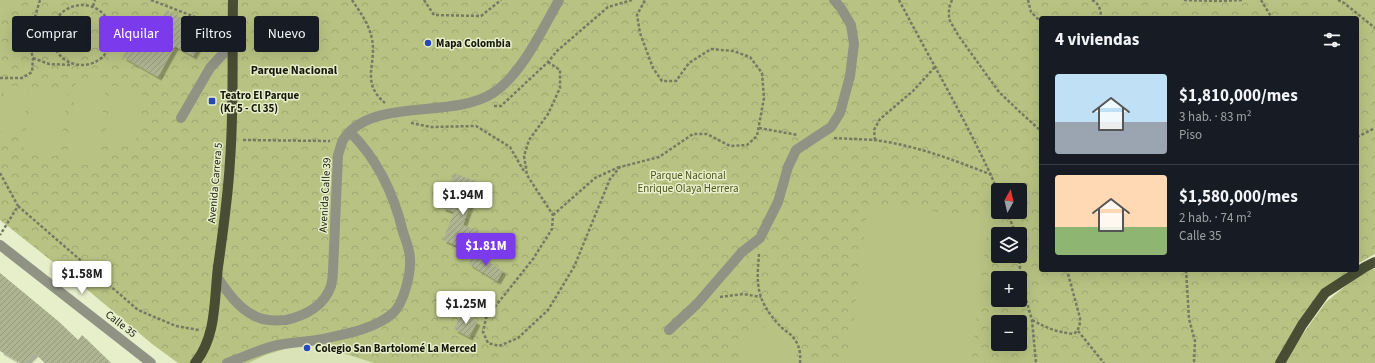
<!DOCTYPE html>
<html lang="es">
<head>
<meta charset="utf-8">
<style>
  :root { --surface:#171b24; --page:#242831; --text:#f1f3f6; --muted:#9ea1a6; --line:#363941; --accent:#7c3aed }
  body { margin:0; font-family:"Source Sans 3",sans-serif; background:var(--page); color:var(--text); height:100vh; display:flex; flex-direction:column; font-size:15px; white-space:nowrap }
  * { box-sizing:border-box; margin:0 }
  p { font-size:13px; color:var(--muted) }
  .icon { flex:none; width:22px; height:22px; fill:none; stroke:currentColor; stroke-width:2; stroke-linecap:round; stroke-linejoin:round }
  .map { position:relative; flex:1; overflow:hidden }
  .side { position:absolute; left:1039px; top:16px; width:320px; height:256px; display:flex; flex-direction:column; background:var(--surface); border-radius:4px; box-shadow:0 4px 16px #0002 }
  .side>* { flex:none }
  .hud { position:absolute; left:12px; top:16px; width:380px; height:36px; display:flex; gap:8px }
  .needle { width:26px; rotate:8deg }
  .buttons { position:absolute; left:991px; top:183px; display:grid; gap:8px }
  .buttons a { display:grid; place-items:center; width:36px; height:36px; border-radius:4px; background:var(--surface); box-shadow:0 4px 16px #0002; font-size:20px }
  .price { position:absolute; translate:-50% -34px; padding:0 9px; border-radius:4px; background:#fff; color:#222; font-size:13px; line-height:26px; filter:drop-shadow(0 1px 2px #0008) }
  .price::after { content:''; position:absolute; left:50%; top:24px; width:12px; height:9px; margin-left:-6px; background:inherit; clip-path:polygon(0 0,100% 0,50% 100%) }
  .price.current { background:var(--accent); color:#fff }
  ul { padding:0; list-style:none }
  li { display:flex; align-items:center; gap:12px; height:100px; padding:0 16px }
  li+li { border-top:1px solid var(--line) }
  li span { display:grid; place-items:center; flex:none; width:112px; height:80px; border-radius:4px; color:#555 }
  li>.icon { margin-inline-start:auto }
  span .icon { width:48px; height:48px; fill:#fffc; stroke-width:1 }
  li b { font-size:17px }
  h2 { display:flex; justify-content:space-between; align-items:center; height:48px; padding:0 16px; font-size:17px }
  .chip { padding:0 14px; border-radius:4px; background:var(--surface); box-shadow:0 4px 16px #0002; font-size:14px; line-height:36px }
  .chip.current { background:var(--accent); color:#fff }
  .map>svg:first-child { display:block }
  .built { fill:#dae3b8 }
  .forest { fill:url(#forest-crowns); fill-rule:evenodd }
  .pitch { fill:#b8c383 }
  .building { fill:url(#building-hatch); filter:url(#shadow) }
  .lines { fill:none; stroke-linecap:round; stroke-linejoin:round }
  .path { stroke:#767a63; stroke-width:2.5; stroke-dasharray:3 2; stroke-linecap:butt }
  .minor { stroke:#909384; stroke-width:10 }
  .major { stroke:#484d34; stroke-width:10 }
  .poi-dot { fill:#2949b8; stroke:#e7eeca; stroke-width:1.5 }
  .labels { text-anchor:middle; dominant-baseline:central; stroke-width:3; stroke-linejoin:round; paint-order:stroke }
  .poi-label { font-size:11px; font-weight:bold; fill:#15170a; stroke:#e7eeca; text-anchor:start }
  .park-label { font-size:11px; fill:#4e5618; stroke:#e7eeca }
  .street-label { font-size:11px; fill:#15170a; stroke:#e7eeca }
  .neighbourhood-label { font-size:12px; font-weight:bold; fill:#15170a; stroke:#e7eeca }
</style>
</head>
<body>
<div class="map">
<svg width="1375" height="363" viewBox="0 0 1375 363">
  <defs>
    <pattern id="forest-crowns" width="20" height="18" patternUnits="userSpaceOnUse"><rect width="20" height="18" fill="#b8c383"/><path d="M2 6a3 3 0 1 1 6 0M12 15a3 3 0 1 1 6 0" fill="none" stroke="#9da770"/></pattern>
    <pattern id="building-hatch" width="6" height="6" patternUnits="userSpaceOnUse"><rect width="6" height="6" fill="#aeb492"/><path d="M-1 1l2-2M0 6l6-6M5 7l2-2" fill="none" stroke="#959a7d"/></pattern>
    <filter id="shadow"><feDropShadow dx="3.5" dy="3.5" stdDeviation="0" flood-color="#0004"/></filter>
  </defs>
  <rect width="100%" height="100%" fill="#e7eeca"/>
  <path class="built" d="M307,342L374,363H248L266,355Z"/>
  <g class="forest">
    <path d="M0,0H1375V254L1357,264V18H1041V270H1350L1322,292L1277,363H374L307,342L266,355L248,363H178L152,344L77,281L0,220ZM998,190H1020V212H998ZM998,234H1020V256H998ZM998,278H1020V300H998ZM998,322H1020V344H998Z"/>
    <path d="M1375,269V363H1282L1326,302L1365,270Z"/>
  </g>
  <g class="pitch">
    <path d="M0,0H12L11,9L0,7Z"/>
    <path d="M76,81L106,84L97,166L67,163Z"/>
    <path d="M5,85L29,88L22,134L0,131V115Z"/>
    <path d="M112,86L143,90L135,148L104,144Z"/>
    <path d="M32,88L68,93L59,156L23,151Z"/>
    <path d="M868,204L989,218L971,363H848Z"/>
    <path d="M770,326C788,330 800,344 795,363H741C737,342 748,329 770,326Z"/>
  </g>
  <g class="building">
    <path d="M167,10L196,26L190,37L200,43L193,56L175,46L158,77L123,57L133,39L147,46Z"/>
    <path d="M454,173L478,182L463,225L479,231L477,236L492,245L485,257L443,240L454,212L442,208Z"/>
    <path d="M475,253L503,271L497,281L469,264Z"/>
    <path d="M0,273L58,321L78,340L82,335L111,363H45L35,353L25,363H21L0,351Z"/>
    <path d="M464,314L477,322L469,337L454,329L460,317L462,318Z"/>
  </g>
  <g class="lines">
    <g class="path">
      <path d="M151,0L221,27"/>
      <path d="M352,0C360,12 369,24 372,39C377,64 360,82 385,103"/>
      <path d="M424,0L434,15L481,16L501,0"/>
      <path d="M899,0C932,63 969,125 998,191"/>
      <path d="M952,0L949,8V19L958,35L999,92L1020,112L1041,131"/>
      <path d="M1028,0L1031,12L1041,22"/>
      <path d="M1092,0C1099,3 1101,10 1101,18"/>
      <path d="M1184,0L1217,1L1244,0"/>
      <path d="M1261,0L1272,18"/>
      <path d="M1338,0L1344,3L1375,28"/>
      <circle cx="82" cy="35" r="30"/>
      <path d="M93,6L95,0"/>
      <path d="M33,58L49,64L72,65"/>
      <path d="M548,62L560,70V88L548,114L529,140L524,156L527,175L553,215L552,229L533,259L486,318L483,332L488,343L499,346L518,338L548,310L574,267L610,179L620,167L659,157L693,134H707L730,146L747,145L757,136L764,98L762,73L750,57L733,51L711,49L689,63L676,81H662L653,68L640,33L637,15L645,0"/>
      <path d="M0,78H22L32,72L33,58L28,40L40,0"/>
      <path d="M494,106H501L548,62L557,51L608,7L632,0"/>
      <path d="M411,123L431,127L476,126L510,147L525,173"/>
      <path d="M759,128L798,135"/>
      <path d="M1357,137L1375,128"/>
      <path d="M834,138C848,139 861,139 874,140C915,145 954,160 992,175"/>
      <path d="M243,140L330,141"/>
      <path d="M875,140L874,130L880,119L913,91L935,67"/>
      <path d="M0,173L18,206L0,235"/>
      <path d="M18,206L138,310L176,326L199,330"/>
      <path d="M1007,212L1016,234"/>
      <path d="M553,215L595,178L619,167"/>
      <path d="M759,254C758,268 756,283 761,297C764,307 774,320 781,327C784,330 788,332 791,335C799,343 801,352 800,363"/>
      <path d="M1019,256L1021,282L1032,320L1036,363"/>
      <path d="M1186,270L1189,319L1195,341L1194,363"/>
      <path d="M720,297L743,294L761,297"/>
      <path d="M1032,320C1047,328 1056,332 1074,334C1079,329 1080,326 1080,318L1067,270"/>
      <path d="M1078,331L1104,363"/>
    </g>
    <g class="minor">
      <path d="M181,118L210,68L232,44"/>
      <path d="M0,245L151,363"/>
      <path d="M217,277C227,291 237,307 253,315C263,321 274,321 286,320C305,316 324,306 331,286C332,282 333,276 333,271L338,155C340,150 341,144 343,140C372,96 451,120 493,93C522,74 542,30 559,0"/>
      <path d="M669,330L697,304L742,252L760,238L778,202L788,167L796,150L831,127L840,113L850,76L854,44L851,25L841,8L834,0"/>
      <path d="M227,363C244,357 260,349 278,345C293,342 308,342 323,339C346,334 375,329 393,313C404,303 411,273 410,259C410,250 406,241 403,232C394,194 378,160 350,132"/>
    </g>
    <g class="major">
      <path d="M195,363C217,336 214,299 218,267C223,232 228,197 230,161C234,108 232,54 233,0"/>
      <path d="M1280,363L1302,325L1325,293L1365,267L1375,262"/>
    </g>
  </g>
  <g class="poi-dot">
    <circle cx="428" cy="43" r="4"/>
    <rect x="208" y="97" width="8" height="8" rx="2"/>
    <circle cx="307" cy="348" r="4"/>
  </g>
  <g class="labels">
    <g class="poi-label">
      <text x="436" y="43">Mapa Colombia</text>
      <text x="220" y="95">Teatro El Parque<tspan x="220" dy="13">(Kr 5 - Cl 35)</tspan></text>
      <text x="315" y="348">Colegio San Bartolomé La Merced</text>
    </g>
    <g class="park-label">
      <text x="688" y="175">Parque Nacional<tspan x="688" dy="13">Enrique Olaya Herrera</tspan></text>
    </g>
    <g class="street-label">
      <text transform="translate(215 183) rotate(-85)">Avenida Carrera 5</text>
      <text transform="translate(325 195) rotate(-87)">Avenida Calle 39</text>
      <text transform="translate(121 324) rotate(38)">Calle 35</text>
    </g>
    <g class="neighbourhood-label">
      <text x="294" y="70">Parque Nacional</text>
    </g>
  </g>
</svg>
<div class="buttons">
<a><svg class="needle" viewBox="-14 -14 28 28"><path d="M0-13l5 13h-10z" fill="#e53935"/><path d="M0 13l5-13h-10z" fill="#9ea1a6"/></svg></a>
<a><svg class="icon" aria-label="layers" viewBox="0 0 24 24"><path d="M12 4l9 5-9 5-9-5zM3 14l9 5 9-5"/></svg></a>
<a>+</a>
<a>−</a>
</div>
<b class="price" style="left:463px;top:216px">$1.94M</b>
<b class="price current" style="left:486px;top:267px">$1.81M</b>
<b class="price" style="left:82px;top:295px">$1.58M</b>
<b class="price" style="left:466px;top:325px">$1.25M</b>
<div class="hud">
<a class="chip">Comprar</a>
<a class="chip current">Alquilar</a>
<a class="chip">Filtros</a>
<a class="chip">Nuevo</a>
</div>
<section class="side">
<h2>4 viviendas<svg class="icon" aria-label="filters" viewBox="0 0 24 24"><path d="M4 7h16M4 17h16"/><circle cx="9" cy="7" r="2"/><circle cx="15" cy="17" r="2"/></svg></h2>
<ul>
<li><span style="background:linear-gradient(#bfe0f5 60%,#9aa5b1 0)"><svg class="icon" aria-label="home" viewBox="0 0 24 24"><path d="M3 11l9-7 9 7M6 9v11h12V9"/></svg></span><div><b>$1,810,000/mes</b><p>3 hab. · 83 m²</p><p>Piso</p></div></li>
<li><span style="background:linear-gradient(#ffd9b3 65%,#8fb573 0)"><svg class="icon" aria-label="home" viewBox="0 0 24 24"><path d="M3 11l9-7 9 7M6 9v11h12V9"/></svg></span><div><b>$1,580,000/mes</b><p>2 hab. · 74 m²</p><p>Calle 35</p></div></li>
</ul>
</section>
</div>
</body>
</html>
